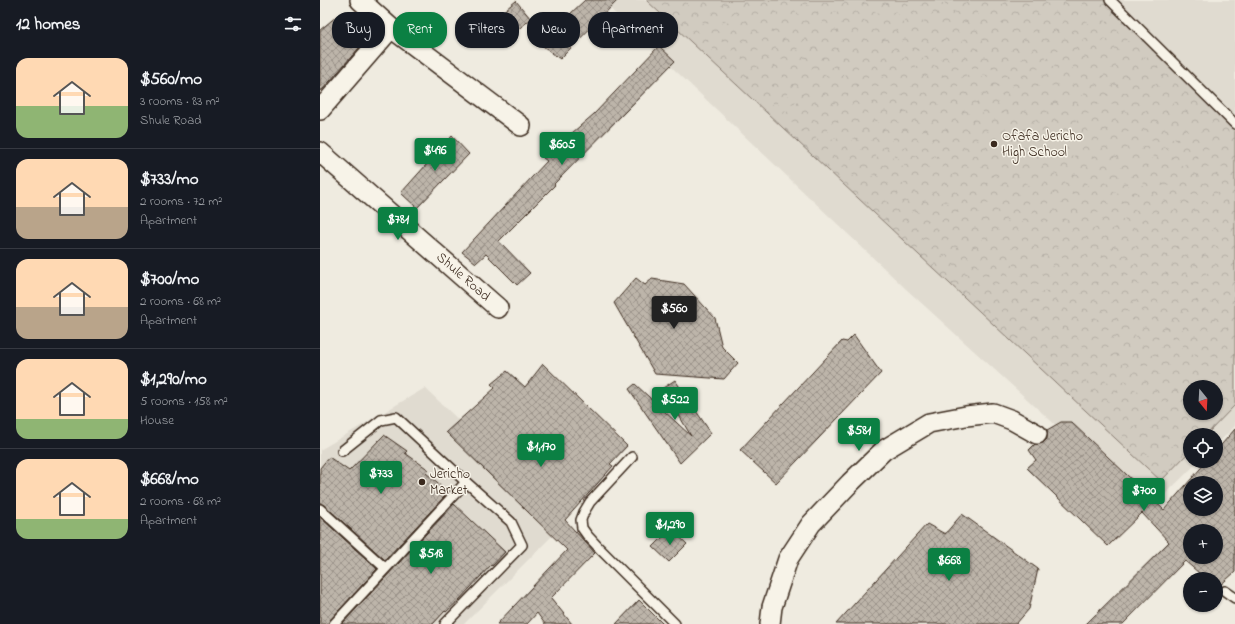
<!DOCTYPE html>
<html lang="en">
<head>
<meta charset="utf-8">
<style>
  :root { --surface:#171b24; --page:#242831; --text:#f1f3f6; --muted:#9ea1a6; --line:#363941; --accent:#0b8043 }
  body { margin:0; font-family:"Indie Flower",sans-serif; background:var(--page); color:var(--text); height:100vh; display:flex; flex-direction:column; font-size:15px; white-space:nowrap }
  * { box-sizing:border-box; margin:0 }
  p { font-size:13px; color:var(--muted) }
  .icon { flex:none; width:22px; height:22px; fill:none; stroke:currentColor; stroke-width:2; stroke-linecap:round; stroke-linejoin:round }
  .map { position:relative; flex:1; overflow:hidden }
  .sheet { display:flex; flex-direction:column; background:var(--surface); width:320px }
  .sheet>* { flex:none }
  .hud { position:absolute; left:12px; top:12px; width:380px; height:36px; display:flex; gap:8px }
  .needle { width:26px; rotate:162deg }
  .buttons { position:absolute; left:863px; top:380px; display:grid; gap:8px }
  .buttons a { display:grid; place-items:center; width:40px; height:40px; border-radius:50%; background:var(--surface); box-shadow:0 1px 3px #0004; font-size:20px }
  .price { position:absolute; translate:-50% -34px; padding:0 9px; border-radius:4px; background:var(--accent); color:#fff; font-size:13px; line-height:26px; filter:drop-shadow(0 1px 2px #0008) }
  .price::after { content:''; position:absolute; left:50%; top:24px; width:12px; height:9px; margin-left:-6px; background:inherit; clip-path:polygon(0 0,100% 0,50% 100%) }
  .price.selected { background:#222; color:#fff }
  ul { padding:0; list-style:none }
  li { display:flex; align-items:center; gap:12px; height:100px; padding:0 16px }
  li+li { border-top:1px solid var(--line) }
  li span { display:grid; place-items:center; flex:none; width:112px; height:80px; border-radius:12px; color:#555 }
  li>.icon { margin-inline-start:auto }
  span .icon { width:48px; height:48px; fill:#fffc; stroke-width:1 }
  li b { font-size:17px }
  h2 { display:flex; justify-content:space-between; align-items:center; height:48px; padding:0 16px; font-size:17px }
  .chip { padding:0 14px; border-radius:16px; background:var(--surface); box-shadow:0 1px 3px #0004; font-size:14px; line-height:36px }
  .chip.selected { background:var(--accent); color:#fff }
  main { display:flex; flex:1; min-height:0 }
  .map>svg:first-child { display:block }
  .built { fill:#e0dbd0; fill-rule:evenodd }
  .forest { fill:url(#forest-crowns); stroke:#867a6f; fill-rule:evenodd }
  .building { fill:url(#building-cross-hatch); stroke:#3b2a1e; fill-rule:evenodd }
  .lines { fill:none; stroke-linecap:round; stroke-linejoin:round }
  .service-casing { stroke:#3b2a1e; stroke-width:12 }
  .minor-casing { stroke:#3b2a1e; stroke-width:22 }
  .service { stroke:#f7f3e8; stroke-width:9 }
  .minor { stroke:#f7f3e8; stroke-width:19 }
  .poi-dot { fill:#3b2a1e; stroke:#f7f3e8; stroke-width:1.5 }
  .labels { text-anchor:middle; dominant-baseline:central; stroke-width:3; stroke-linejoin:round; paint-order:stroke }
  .poi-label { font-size:14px; fill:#3b2a1e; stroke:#f7f3e8; text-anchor:start }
  .street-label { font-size:14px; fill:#3b2a1e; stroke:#f7f3e8 }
</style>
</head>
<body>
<main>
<section class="sheet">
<h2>12 homes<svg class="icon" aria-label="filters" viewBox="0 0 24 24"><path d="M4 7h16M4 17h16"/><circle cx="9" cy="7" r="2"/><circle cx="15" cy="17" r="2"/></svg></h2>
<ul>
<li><span style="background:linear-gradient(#ffd9b3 60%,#8fb573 0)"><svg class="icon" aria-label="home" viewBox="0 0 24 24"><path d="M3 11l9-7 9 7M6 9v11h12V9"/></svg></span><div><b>$560/mo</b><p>3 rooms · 83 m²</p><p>Shule Road</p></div></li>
<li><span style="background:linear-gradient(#ffd9b3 60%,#b9a48a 0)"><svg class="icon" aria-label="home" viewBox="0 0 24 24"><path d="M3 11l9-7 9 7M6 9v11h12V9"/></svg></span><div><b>$733/mo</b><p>2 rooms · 72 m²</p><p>Apartment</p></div></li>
<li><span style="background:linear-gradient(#ffd9b3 60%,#b9a48a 0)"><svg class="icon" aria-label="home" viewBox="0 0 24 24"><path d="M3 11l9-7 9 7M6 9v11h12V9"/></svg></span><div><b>$700/mo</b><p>2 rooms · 68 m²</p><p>Apartment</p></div></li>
<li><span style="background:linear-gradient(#ffd9b3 75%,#8fb573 0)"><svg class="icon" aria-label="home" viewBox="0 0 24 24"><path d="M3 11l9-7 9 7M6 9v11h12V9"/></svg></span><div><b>$1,290/mo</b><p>5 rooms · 158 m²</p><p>House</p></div></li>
<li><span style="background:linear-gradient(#ffd9b3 75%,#8fb573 0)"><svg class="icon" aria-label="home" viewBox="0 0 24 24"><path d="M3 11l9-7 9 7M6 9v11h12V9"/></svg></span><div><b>$668/mo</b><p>2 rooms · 68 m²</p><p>Apartment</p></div></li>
</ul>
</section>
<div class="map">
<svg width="915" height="624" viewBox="0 0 915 624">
  <defs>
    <pattern id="forest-crowns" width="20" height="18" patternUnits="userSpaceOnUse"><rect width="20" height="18" fill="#d1cbc0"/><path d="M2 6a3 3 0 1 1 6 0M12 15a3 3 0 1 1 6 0" fill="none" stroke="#b4aea5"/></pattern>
    <pattern id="building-cross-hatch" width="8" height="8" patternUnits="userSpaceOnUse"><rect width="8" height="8" fill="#bdb5aa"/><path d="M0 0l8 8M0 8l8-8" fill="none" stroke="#9b938a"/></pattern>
  </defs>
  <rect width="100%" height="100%" fill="#efebe0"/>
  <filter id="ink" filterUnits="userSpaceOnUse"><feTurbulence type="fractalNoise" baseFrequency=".025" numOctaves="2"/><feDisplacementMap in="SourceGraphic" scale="8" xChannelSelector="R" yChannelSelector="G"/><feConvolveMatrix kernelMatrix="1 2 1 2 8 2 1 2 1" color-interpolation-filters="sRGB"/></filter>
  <g filter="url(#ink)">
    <g class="built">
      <path d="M281,0H915V426L896,445V435H870V461H879L829,510L586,289ZM870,387H896V413H870Z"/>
      <path d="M105,388L246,522L144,624H0V450Z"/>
    </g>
    <path class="forest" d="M326,0H784L915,128V405L886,435H870V451L841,481ZM870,387H896V413H870Z"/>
    <g class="building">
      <path d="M265,0H298L240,59L219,43Z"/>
      <path d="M196,1L211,19L196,31L181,13Z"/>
      <path d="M17,16L34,28L29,33L46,40L3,89L0,91V30Z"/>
      <path d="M339,46L355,61L306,111L234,184L235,185L179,241L210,273L197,285L166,254L156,263L142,252L227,161L223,158L274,114Z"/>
      <path d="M132,136L149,154L97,208L81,193Z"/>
      <path d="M316,278L325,285L332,279L364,284L395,318L402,347L418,363L404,379L335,374L294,303Z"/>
      <path d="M534,335L561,373L456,483L420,450L522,341L527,342Z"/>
      <path d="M223,364L307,446L290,464L293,466L245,520L275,553L231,598L252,624H225L217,613L207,624H177L247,550L126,432L175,388L171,384L187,371L205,387Z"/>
      <path d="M355,380L391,433L360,463L309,389L315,384L371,436L343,388Z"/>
      <path d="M741,422H751L844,510L887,461H896V451L915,429V572L897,588L896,579H886L865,561L803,624H766L849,542L822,513L788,546L707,468L716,460L709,450L715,444L723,443L727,439V430ZM870,483H896V509H870ZM870,531H896V557H870Z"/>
      <path d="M64,435L87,451L85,453L109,470L106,473L128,491L124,495L125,496L65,560L4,505L0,503V468L9,457L29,471Z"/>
      <path d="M134,504L185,552L172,566L171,565L139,600L126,612L125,611L113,624H22Z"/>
      <path d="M642,514L718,569L709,609L696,624H516L607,524L625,534Z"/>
      <path d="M0,517L57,569L10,620L8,624H0Z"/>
      <path d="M351,529L367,544L349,562L333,547Z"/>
      <path d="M319,600L343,624H296Z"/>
    </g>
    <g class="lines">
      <g class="service-casing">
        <g id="service">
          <path d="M790,0L915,124"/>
          <path d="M22,451L61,420L76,417L146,482"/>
          <path d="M312,457L270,502L264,512L261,520L262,528L267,535L280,549L355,624"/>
          <path d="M0,509L65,568"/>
          <path d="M905,591L915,598"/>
          <path d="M14,624L146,482L191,522L202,545L125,624"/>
        </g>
      </g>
      <g class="minor-casing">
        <g id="minor">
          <path d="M71,28L201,126"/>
          <path d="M0,110L71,28L40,0"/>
          <path d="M0,152L178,308"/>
          <path d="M450,624L452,607L468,559L491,524L530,483L564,450L609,423L646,416L673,413L692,420L717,434"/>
        </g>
      </g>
      <use href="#service" class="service"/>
      <use href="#minor" class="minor"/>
    </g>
  </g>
  <g class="poi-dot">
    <circle cx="674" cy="144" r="4"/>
    <circle cx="102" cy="482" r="4"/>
  </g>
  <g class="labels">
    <g class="poi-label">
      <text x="682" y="136">Ofafa Jericho<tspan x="682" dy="16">High School</tspan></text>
      <text x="110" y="474">Jericho<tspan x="110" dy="16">Market</tspan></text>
    </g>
    <g class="street-label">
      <text transform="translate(143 277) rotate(41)">Shule Road</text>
    </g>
  </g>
</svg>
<div class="buttons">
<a><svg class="needle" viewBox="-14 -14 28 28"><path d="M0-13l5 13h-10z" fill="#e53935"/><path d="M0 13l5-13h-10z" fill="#9ea1a6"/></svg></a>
<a><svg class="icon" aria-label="locate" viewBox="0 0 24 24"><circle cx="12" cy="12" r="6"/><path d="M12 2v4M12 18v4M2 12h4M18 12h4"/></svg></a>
<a><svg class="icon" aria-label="layers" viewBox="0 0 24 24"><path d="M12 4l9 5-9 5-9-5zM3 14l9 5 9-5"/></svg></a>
<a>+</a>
<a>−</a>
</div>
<b class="price" style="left:242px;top:166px">$605</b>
<b class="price" style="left:115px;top:172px">$496</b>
<b class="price" style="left:78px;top:241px">$781</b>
<b class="price selected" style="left:354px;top:330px">$560</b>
<b class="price" style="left:355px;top:421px">$522</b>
<b class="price" style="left:539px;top:452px">$581</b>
<b class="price" style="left:221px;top:468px">$1,170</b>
<b class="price" style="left:61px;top:495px">$733</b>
<b class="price" style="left:824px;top:512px">$700</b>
<b class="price" style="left:350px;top:546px">$1,290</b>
<b class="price" style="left:111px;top:575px">$518</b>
<b class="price" style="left:629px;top:582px">$668</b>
<div class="hud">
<a class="chip">Buy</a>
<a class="chip selected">Rent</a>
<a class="chip">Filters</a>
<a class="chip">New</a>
<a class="chip">Apartment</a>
</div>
</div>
</main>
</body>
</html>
